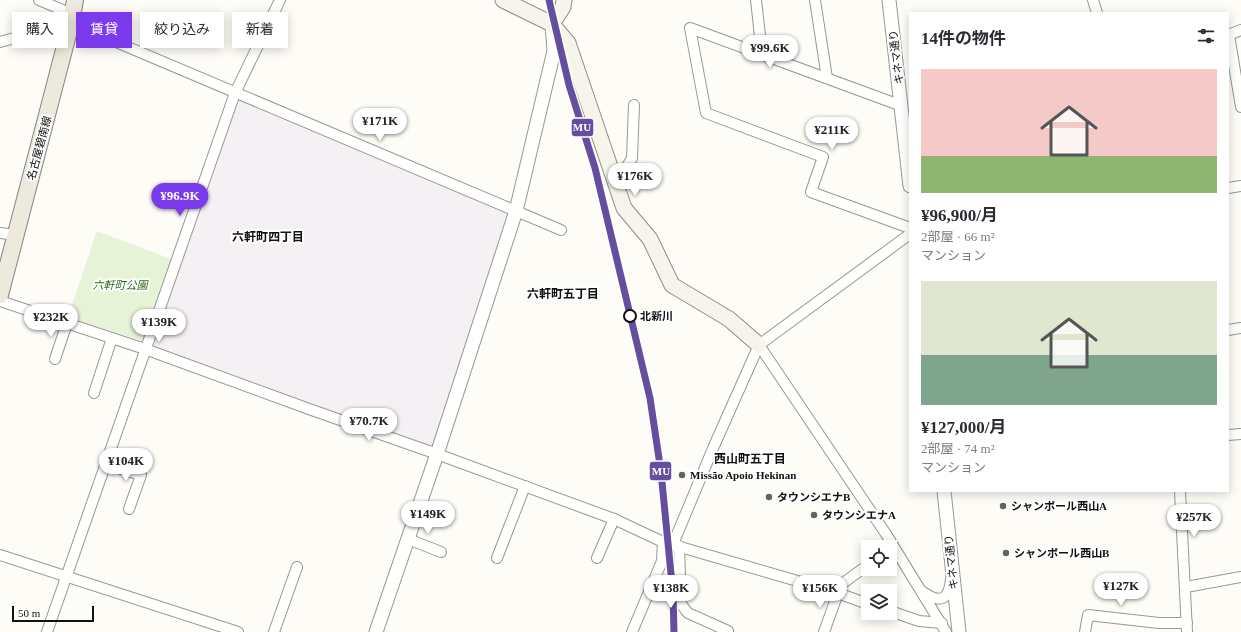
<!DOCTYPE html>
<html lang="ja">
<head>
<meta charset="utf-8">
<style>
  :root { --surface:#fff; --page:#f7f7f7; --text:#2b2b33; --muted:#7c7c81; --accent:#7c3aed }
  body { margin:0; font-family:"Times New Roman","Noto Sans JP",serif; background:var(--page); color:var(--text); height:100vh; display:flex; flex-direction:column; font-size:15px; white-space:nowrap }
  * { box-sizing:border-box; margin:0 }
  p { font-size:13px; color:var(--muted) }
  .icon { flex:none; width:22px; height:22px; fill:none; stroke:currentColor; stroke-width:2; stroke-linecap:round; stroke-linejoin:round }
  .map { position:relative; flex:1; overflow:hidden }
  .details { position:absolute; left:909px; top:12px; width:320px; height:480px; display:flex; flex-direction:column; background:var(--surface); border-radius:0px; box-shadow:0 2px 10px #0003 }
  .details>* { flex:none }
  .banner { position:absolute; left:12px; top:12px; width:380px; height:36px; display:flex; gap:8px }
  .fabs { position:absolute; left:861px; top:540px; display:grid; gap:8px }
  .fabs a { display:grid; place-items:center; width:36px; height:36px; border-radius:0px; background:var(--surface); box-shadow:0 2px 10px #0003; font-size:20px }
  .scale { position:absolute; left:12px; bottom:10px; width:82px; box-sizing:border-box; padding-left:4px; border:2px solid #111; border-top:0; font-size:11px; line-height:14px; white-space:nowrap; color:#111; -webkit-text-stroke:3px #fff; paint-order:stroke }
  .price { position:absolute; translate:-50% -34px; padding:0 9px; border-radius:14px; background:#fff; color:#222; font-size:13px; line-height:26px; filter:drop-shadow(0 1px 2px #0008) }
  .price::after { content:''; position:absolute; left:50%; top:24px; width:12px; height:9px; margin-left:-6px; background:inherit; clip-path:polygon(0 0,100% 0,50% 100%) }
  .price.active { background:var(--accent); color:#fff }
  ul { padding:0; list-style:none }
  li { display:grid; align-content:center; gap:8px; height:212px; padding:0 12px }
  li span { display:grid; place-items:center; height:124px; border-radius:0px; color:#555 }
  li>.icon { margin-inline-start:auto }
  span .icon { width:72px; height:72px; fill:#fffc; stroke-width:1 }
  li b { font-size:17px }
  h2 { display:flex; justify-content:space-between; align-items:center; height:48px; padding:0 12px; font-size:17px }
  .chip { padding:0 14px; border-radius:0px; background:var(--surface); box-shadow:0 2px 10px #0003; font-size:14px; line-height:36px }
  .chip.active { background:var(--accent); color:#fff }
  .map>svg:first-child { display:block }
  .industrial { fill:#f5f0f3 }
  .green { fill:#e7f3d7 }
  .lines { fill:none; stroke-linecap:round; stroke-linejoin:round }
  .minor-casing { stroke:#979795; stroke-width:12 }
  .tertiary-casing { stroke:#979795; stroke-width:15 }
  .secondary-casing { stroke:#8e8d8b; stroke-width:17 }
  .primary-casing { stroke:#858482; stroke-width:18 }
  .minor { stroke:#fffffe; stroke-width:10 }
  .tertiary { stroke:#fffffe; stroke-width:13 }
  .secondary { stroke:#f6f4eb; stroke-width:15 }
  .primary { stroke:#ede9dc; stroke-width:16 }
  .rail-1-casing { stroke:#fff; stroke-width:10 }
  .rail-1 { stroke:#654e9e; stroke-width:7 }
  .stop-dot { fill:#fff; stroke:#111; stroke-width:2 }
  .poi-dot { fill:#646362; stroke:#fff; stroke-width:1.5 }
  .labels { text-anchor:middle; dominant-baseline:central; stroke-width:4; stroke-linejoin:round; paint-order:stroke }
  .street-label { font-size:11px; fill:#111; stroke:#fff }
  .park-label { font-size:11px; font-style:italic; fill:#2f6b1f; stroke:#fff }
  .stop-label { font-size:11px; font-weight:bold; fill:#111; stroke:#fff; text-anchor:start }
  .poi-label { font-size:11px; font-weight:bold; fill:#111; stroke:#fff; text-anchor:start }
  .neighbourhood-label { font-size:12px; font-weight:bold; fill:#111; stroke:#fff }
  .line-badge { stroke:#fff; stroke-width:1.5 }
  .badge-label { font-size:11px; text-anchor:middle; font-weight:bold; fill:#fff }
</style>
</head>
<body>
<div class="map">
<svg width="1241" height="632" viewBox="0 0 1241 632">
  <rect width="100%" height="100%" fill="#fdfcf7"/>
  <path class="industrial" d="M235,93L516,211L437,454L145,349Z"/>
  <path class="green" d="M97,231L171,259L143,341L68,317Z"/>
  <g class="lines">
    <g class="minor-casing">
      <g id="minor">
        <path d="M39,0L72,14"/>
        <path d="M756,0L762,54"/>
        <path d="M815,0L827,78"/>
        <path d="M1093,0L1097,13"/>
        <path d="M1228,35L1241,30"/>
        <path d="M1229,35L1241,107"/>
        <path d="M0,42L71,23L561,230"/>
        <path d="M902,106L690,28L706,113L823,157L811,192L910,228"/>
        <path d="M616,185L632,158L634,105"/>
        <path d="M1228,188L1241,186"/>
        <path d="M0,233L16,235"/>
        <path d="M0,301L145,349L309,409L437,454L614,519L663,542L832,591L868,604"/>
        <path d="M1228,330L1241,328"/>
        <path d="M759,345L886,534L946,632"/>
        <path d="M55,359L67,323"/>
        <path d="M94,393L112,338"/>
        <path d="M1228,435L1241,434"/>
        <path d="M105,464L141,475L129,509"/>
        <path d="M1180,491L1187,632"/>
        <path d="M408,539L441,552"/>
        <path d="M673,544L714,446L759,345L910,234"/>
        <path d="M679,546L681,604L688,613L728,631"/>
        <path d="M0,555L238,632"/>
        <path d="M497,558L525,486"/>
        <path d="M597,558L614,519"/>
        <path d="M1186,587L1241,577"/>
        <path d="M832,591L868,565"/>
        <path d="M923,592C940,604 949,600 951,579"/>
        <path d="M890,611L919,621L942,623"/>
        <path d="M47,632L235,93L280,0"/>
        <path d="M274,632L297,567"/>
        <path d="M632,632L662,561L663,542"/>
        <path d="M824,632L838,593"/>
        <path d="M1085,632L1088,615L1159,623H1187"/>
      </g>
    </g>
    <g class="tertiary-casing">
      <g id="tertiary">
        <path d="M889,0L910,186"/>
        <path d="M944,491L959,632"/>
        <path d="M376,632L437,454L516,211L554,51L552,24"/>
      </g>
    </g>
    <g class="secondary-casing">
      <g id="secondary">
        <path d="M503,0L552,24L568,43L624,208L650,239L672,285L729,319L759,345"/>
        <path d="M552,24L563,7L564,0"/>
      </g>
    </g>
    <g class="primary-casing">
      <path id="primary" d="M0,295L71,23L75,0"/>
    </g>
    <use href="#minor" class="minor"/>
    <use href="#tertiary" class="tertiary"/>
    <use href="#secondary" class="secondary"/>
    <use href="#primary" class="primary"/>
    <g class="rail-1-casing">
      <path id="rail-1" d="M549,0L569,85L595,168L650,398L661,472L673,594L674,632"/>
    </g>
    <use href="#rail-1" class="rail-1"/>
  </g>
  <circle class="stop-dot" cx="630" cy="316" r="6"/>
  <g class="poi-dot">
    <circle cx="682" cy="475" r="4"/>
    <circle cx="769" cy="497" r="4"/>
    <circle cx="1003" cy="506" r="4"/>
    <circle cx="814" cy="515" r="4"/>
    <circle cx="1006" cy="553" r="4"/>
  </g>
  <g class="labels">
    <g class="street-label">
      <text transform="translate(896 57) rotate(-97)">キネマ通り</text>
      <text transform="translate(39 148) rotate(-75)">名古屋碧南線</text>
      <text transform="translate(951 562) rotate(-96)">キネマ通り</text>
    </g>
    <g class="park-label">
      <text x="120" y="285">六軒町公園</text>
    </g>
    <g class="stop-label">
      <text x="640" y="316">北新川</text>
    </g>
    <g class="poi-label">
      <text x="690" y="475">Missão Apoio Hekinan</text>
      <text x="777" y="497">タウンシエナB</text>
      <text x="1011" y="506">シャンポール西山A</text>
      <text x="822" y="515">タウンシエナA</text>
      <text x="1014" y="553">シャンポール西山B</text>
    </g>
    <g class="neighbourhood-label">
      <text x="268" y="237">六軒町四丁目</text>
      <text x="563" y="294">六軒町五丁目</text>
      <text x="750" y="459">西山町五丁目</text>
    </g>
  </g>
  <g class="line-badge">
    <rect x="571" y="118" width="23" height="19" rx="4" fill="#654e9e"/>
    <rect x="649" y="461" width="23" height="20" rx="4" fill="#654e9e"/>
  </g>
  <g class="badge-label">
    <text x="582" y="131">MU</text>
    <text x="661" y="475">MU</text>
  </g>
</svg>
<div class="fabs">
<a><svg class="icon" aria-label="locate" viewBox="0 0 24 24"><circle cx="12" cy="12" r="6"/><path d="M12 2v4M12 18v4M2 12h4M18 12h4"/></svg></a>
<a><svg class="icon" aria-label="layers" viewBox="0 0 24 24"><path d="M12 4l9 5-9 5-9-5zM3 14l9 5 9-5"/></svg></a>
</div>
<div class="scale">50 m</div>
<b class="price" style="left:770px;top:69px">¥99.6K</b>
<b class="price" style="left:380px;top:142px">¥171K</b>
<b class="price" style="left:832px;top:151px">¥211K</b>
<b class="price" style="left:635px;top:197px">¥176K</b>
<b class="price active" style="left:180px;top:217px">¥96.9K</b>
<b class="price" style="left:51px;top:338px">¥232K</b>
<b class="price" style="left:159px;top:343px">¥139K</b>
<b class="price" style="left:369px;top:442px">¥70.7K</b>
<b class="price" style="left:126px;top:482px">¥104K</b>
<b class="price" style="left:428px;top:535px">¥149K</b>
<b class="price" style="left:1194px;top:538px">¥257K</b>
<b class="price" style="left:1121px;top:607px">¥127K</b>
<b class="price" style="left:671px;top:609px">¥138K</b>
<b class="price" style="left:820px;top:609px">¥156K</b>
<div class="banner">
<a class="chip">購入</a>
<a class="chip active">賃貸</a>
<a class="chip">絞り込み</a>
<a class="chip">新着</a>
</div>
<section class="details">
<h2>14件の物件<svg class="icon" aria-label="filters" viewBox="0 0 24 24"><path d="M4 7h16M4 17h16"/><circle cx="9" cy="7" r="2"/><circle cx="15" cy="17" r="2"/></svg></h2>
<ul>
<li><span style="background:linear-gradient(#f6c9c9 70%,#8fb573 0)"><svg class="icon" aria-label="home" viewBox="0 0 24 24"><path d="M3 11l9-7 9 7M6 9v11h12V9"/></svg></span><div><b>¥96,900/月</b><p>2部屋 · 66 m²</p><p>マンション</p></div></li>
<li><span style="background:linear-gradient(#dfe7d0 60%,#7fa58c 0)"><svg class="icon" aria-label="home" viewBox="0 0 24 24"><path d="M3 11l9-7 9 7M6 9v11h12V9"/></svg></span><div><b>¥127,000/月</b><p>2部屋 · 74 m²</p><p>マンション</p></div></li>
</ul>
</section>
</div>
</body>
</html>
